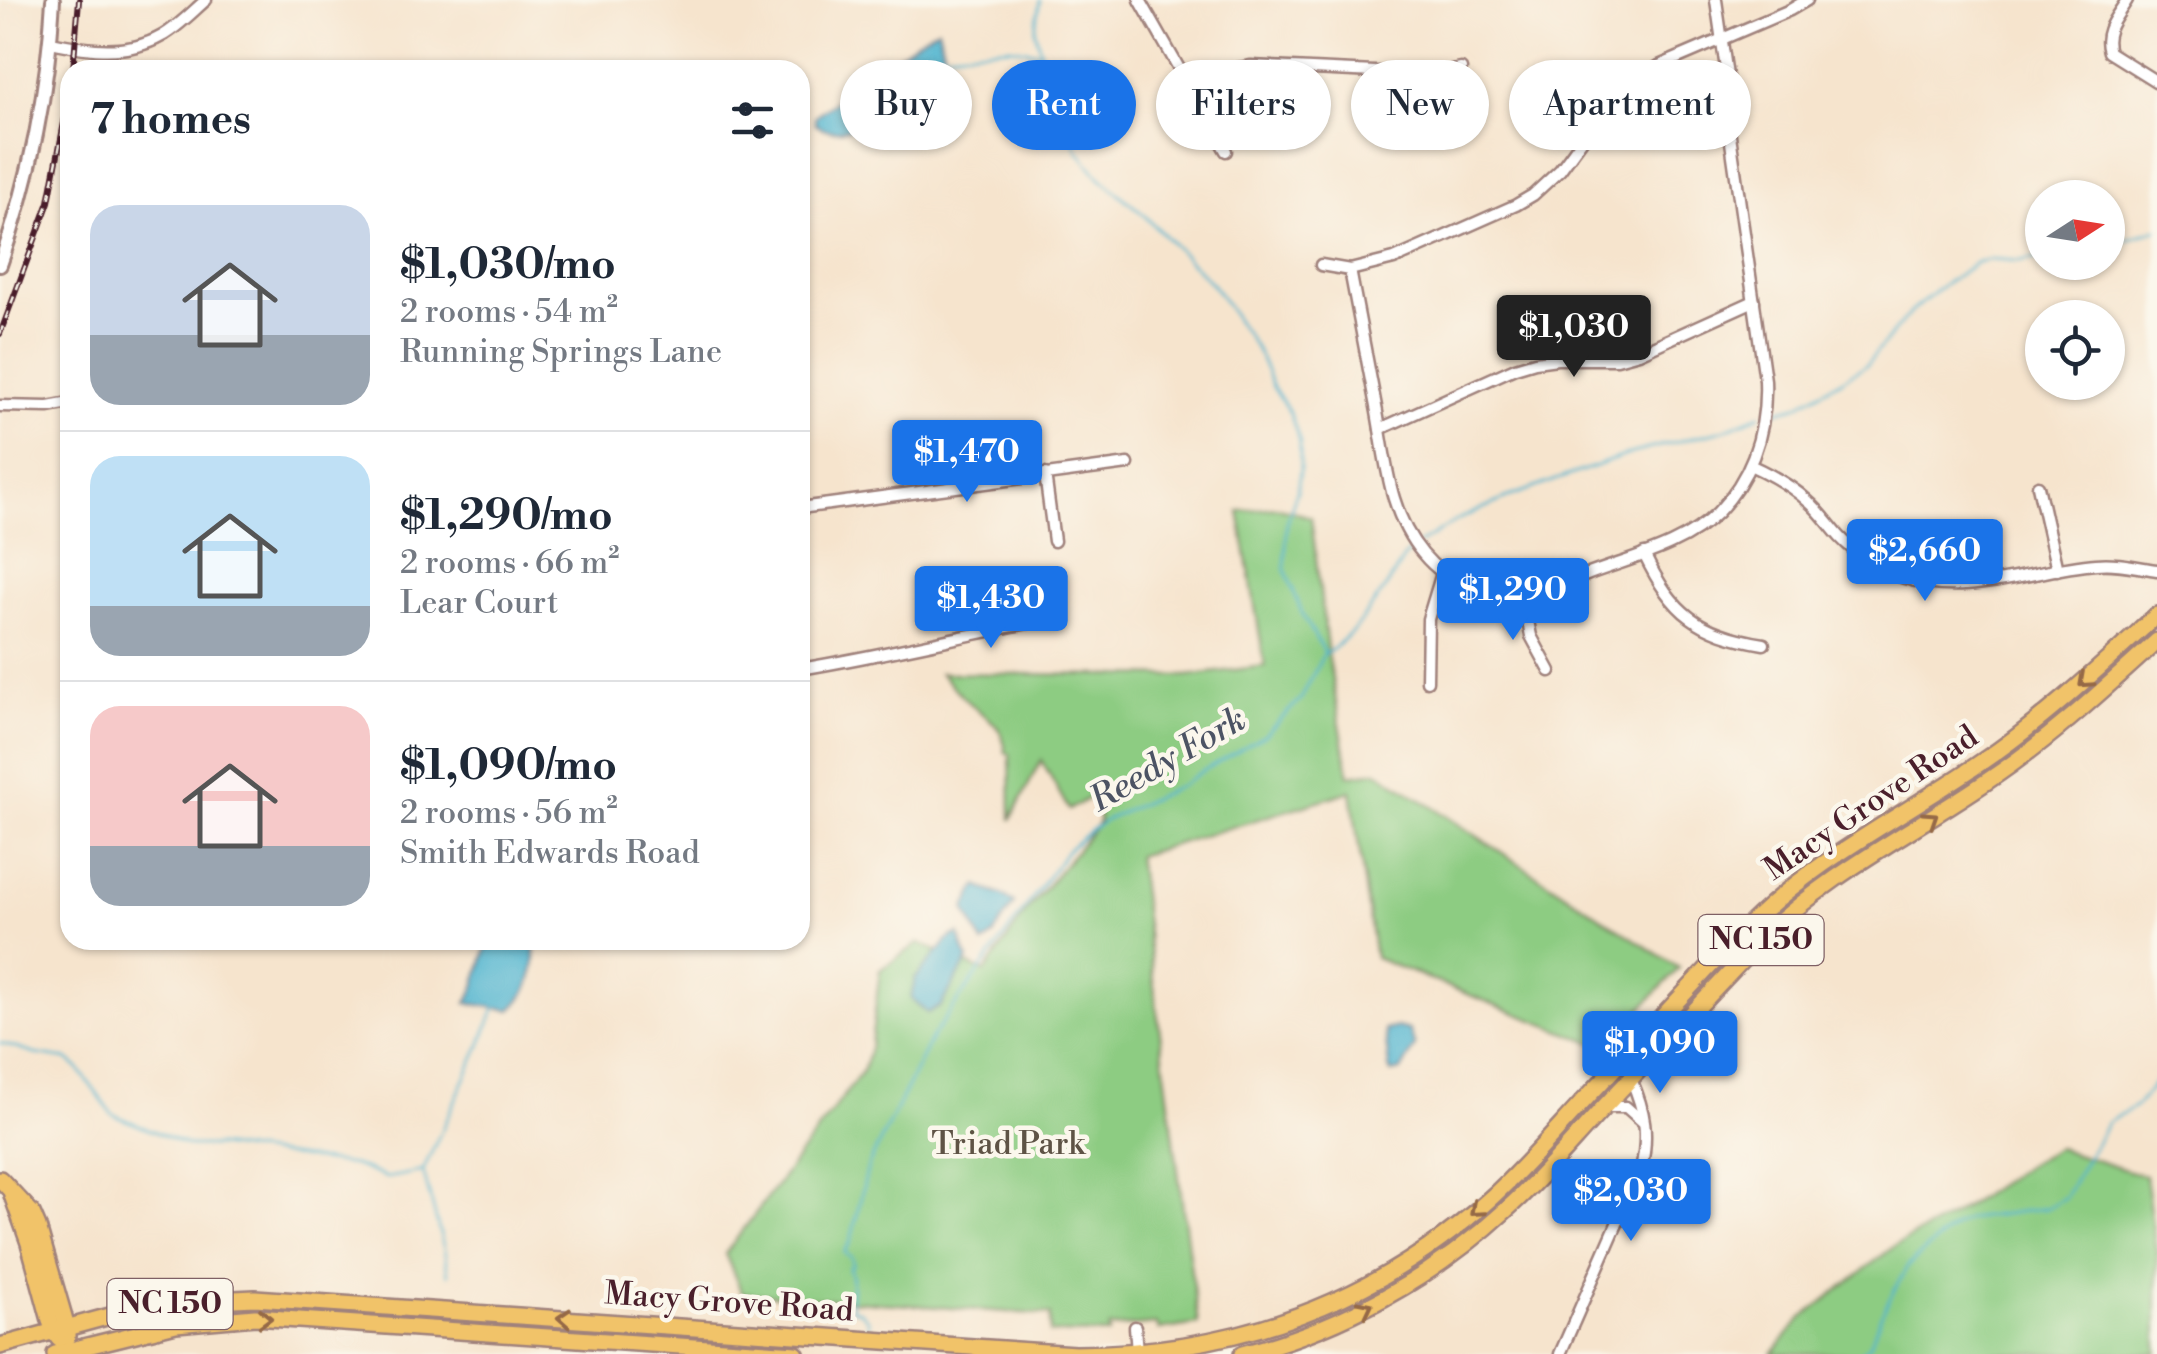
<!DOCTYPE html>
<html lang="en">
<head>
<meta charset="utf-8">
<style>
  :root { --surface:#fff; --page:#f2f2f3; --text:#1f2937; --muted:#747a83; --line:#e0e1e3; --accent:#1a73e8 }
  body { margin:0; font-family:"Libre Bodoni",serif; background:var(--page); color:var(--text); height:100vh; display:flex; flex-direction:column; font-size:38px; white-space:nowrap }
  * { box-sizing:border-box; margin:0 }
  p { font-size:32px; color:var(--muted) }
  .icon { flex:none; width:55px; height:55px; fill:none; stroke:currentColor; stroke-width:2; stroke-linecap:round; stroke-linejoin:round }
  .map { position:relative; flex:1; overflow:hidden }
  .details { position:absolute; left:60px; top:60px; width:750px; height:890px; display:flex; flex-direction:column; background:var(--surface); border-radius:30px; box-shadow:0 2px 8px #0004 }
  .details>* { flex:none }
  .hud { position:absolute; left:840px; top:60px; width:950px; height:90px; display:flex; gap:20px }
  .needle { width:65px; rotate:78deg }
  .buttons { position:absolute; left:2025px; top:180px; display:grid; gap:20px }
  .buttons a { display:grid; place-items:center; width:100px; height:100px; border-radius:50%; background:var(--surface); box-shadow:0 2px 8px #0004; font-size:50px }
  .price { position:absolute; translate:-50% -85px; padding:0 22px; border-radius:10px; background:var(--accent); color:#fff; font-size:32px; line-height:65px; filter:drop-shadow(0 2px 5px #0008) }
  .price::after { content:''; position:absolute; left:50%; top:60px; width:30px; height:22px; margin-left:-15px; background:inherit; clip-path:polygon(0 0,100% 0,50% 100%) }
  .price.active { background:#222; color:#fff }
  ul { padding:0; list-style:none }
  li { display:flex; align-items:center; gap:30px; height:250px; padding:0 30px }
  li+li { border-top:2px solid var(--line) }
  li span { display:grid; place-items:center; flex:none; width:280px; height:200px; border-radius:30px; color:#555 }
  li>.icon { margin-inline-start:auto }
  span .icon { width:120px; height:120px; fill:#fffc; stroke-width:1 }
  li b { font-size:42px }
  h2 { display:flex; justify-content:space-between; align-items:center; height:120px; padding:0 30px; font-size:42px }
  .pill { padding:0 35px; border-radius:45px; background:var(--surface); box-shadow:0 2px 8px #0004; font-size:35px; line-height:90px }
  .pill.active { background:var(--accent); color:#fff }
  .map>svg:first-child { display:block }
  .green { fill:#8dcc82; stroke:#6c7656; stroke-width:2.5 }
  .water { fill:#50b4cf; stroke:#4d6a7d; stroke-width:2.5 }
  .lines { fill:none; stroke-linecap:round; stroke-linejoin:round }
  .stream { stroke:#50b4cf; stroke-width:2.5 }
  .minor-casing { stroke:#a0827c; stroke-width:15 }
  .tertiary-casing { stroke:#a0827c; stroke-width:18 }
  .primary-casing { stroke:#a0827c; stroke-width:20 }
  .minor { stroke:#fff; stroke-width:10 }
  .tertiary { stroke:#fff; stroke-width:12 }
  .primary { stroke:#f1c369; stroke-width:15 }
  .rail-casing { stroke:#4a1f2b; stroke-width:6 }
  .rail { stroke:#fbf7ec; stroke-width:2.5; stroke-dasharray:8; stroke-linecap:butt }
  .oneway { stroke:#956947 }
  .labels { text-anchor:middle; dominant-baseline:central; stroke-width:9; stroke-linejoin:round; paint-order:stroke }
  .shield { fill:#fbf7ec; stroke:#7f6065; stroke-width:2.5 }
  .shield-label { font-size:30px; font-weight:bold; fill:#4a1f2b }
  .street-label { font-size:32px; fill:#4a1f2b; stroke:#fbf7ec }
  .park-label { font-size:32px; fill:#5e5345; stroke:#fbf7ec }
  .water-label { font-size:35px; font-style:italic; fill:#4c5364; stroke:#fbf7ec }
</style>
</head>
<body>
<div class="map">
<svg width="2157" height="1354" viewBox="0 0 2157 1354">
  <rect width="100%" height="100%" fill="#fbf7ec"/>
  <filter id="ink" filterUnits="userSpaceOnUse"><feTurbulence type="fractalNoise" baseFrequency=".01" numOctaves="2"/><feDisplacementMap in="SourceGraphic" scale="20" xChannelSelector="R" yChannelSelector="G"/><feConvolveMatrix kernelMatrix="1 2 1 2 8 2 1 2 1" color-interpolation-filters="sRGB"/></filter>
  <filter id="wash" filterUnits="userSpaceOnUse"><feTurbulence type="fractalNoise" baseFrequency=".0048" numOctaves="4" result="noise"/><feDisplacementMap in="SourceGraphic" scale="40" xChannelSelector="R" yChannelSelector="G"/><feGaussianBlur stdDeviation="2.25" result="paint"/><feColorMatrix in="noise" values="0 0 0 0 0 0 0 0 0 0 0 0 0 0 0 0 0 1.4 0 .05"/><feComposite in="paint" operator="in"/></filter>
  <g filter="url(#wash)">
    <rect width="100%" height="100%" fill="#f6e4cd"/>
    <g class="green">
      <path d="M1276,507L1311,517L1328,656L1349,775L1377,771L1679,968L1605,1048L1375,958L1351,791L1137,856L1198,1324L1159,1330L1157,1324L1109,1328V1334L1050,1333V1315L742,1293L725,1254L864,1069L871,1044L880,970L919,943L985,972L1025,913L1099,822L1097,793L1069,810L1041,760L1011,820L1010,754L1006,753C1002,721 989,721 969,703C959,693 949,683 940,673L1186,676L1265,666L1239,511Z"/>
      <path d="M2057,1148L2145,1176L2157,1255V1354H1772L1801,1319L1896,1245L1950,1217L2030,1163Z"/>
    </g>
    <g class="water">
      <path d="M938,28L955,99C939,101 922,101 906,105C880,113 842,143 815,124V116L918,40Z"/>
      <path d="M977,886L1002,895L1014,903L993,936L983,944L965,909Z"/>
      <path d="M959,934L968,960L940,1007L927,1013L911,998L915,979L950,938Z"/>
      <path d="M489,940H534C538,968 532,991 511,1010L467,1003L475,986Z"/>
      <path d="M1397,1027L1409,1030L1415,1046L1401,1071L1391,1073L1389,1068L1385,1030Z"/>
    </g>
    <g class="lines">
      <g class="stream">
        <path d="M1040,0L1035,31L1056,104L1079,152L1099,177L1143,214L1213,285L1258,352L1273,387L1290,413L1300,443V471L1297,491L1287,522L1285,569L1302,613L1324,653"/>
        <path d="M943,53L1010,47L1040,52"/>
        <path d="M2108,247L2157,229"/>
        <path d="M1768,413L1797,406L1866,365L1908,315L1944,284L1977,262L1992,259L2018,261L2042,258"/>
        <path d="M1419,544L1459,519L1514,495L1632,453L1723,430L1760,415"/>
        <path d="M0,1043L35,1054L67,1059L78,1068L112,1114L189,1146H218L354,1165L387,1178L423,1171"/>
        <path d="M448,1275L444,1249L423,1171L484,1037L496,1005"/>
        <path d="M868,1331V1320L860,1311L852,1309C849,1295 855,1280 849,1268L853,1264L851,1257L844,1253L851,1241L868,1166L932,1037L1067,850L1092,829L1108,819L1180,786L1199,773L1265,735L1301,699L1323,655L1332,650L1354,630L1387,586L1405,556L1413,549"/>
        <path d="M1859,1354L1870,1345L1881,1315L1907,1267L1928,1248L1956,1225L1968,1219L2047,1208L2065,1197L2107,1123L2137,1105L2157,1080"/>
      </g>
    </g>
  </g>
  <g filter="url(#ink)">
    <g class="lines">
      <g class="minor-casing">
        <g id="minor">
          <path d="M1140,0L1226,151"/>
          <path d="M2127,0C2117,17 2102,31 2109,52L2157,82"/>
          <path d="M51,42C88,50 127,56 162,36C178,27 192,12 206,0"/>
          <path d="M1189,85C1209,75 1228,69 1251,66L1417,74L1442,73L1461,69"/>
          <path d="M1321,265L1350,270L1394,259L1516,205L1533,195L1560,170L1603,111L1630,85L1659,66L1790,10L1807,0"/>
          <path d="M1350,270C1359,317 1368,364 1377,412C1386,461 1389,514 1423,554C1446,582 1488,600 1524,596C1547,593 1568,582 1589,574C1632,558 1685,546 1718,512C1753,475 1767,430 1765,380L1728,121L1727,76L1716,0"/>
          <path d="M0,406L48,407L70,403"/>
          <path d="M1380,429L1515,368L1535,362L1557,359H1617L1639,353L1754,301"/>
          <path d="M968,438L973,484"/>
          <path d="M1750,465C1772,475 1792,486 1809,502C1821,512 1829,525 1840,537C1857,555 1881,570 1904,578C1968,599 2032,569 2096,564C2117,562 2136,567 2157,570"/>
          <path d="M1045,474L1054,541"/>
          <path d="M2038,486L2057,570"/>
          <path d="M800,508L1128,464"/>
          <path d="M1644,554C1673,614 1698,633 1764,644"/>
          <path d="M1523,596L1531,636L1550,671"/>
          <path d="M800,669C879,656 956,637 1034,622"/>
          <path d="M1427,681L1428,619L1442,573"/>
          <path d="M1606,1107H1626L1643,1122"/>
          <path d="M1135,1327L1137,1352"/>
          <path d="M1560,1354L1641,1169C1649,1134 1645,1111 1631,1079"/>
        </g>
      </g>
      <g class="tertiary-casing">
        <path id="tertiary" d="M0,265C30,180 48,90 53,0"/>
      </g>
      <g class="primary-casing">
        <g id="primary">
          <path d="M0,1179L32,1213L38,1227L67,1327V1337"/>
          <path d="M12,1195L29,1243L53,1331L59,1339"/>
          <path d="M0,1346L132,1310L193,1301L255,1298L1075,1354C1233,1353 1375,1304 1492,1197C1527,1165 1559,1127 1592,1092C1644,1037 1695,981 1748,926C1815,859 1903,816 1980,763C2044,720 2100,667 2157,615"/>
          <path d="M55,1354L176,1324L255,1317L796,1354"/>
          <path d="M1242,1354C1341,1329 1431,1279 1506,1210C1542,1178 1573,1140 1606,1105C1658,1050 1710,995 1762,939C1826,875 1911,833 1986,782C2048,741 2102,691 2157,641"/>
        </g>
      </g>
      <use href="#minor" class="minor"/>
      <use href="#tertiary" class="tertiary"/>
      <use href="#primary" class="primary"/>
      <g class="rail-casing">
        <g id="rail">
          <path d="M73,70L79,0"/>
          <path d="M0,334L49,202L70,91"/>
        </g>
      </g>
      <use href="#rail" class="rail"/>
    </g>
    <defs><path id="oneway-chevron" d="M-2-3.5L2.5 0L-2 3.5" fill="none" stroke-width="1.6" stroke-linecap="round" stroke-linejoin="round" transform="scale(2.5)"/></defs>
    <g class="oneway">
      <use href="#oneway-chevron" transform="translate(2085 681) rotate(138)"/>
      <use href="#oneway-chevron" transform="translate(1931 818) rotate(-33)"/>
      <use href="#oneway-chevron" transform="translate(1476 1210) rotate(139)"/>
      <use href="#oneway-chevron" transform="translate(1366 1307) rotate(-27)"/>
      <use href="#oneway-chevron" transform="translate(265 1318) rotate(1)"/>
      <use href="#oneway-chevron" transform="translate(564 1318) rotate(-176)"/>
    </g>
  </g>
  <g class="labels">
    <g class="shield">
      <rect x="1698.5" y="915" width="125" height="50" rx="8"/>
      <rect x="107.5" y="1279" width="125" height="50" rx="8"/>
    </g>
    <g class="shield-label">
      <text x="1761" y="940">NC 150</text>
      <text x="170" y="1304">NC 150</text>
    </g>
    <g class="street-label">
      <text transform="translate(1871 803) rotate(-34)">Macy Grove Road</text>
      <text transform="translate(729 1302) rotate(4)">Macy Grove Road</text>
    </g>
    <g class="park-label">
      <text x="1008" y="1144">Triad Park</text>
    </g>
    <g class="water-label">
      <text transform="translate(1168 760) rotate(-30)">Reedy Fork</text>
    </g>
  </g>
</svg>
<div class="buttons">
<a><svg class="needle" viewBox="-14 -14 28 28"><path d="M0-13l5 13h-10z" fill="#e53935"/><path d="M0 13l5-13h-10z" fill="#747a83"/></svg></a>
<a><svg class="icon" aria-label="locate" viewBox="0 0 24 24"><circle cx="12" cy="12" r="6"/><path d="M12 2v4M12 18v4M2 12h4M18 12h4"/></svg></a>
</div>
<b class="price active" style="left:1574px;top:380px">$1,030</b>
<b class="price" style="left:967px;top:505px">$1,470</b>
<b class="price" style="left:1925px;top:604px">$2,660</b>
<b class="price" style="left:1513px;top:643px">$1,290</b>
<b class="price" style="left:991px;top:651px">$1,430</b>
<b class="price" style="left:1660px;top:1096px">$1,090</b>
<b class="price" style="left:1631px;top:1244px">$2,030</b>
<div class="hud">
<a class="pill">Buy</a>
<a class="pill active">Rent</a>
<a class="pill">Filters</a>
<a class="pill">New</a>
<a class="pill">Apartment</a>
</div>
<section class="details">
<h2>7 homes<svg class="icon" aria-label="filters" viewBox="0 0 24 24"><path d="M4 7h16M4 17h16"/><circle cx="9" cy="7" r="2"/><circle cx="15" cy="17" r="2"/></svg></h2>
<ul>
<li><span style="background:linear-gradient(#c9d6e8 65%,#9aa5b1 0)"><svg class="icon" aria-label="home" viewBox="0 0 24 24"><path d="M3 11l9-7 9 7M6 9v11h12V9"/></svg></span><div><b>$1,030/mo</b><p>2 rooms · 54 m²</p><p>Running Springs Lane</p></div></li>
<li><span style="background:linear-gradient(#bfe0f5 75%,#9aa5b1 0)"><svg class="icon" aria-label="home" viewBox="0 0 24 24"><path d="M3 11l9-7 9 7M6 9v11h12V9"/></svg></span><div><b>$1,290/mo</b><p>2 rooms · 66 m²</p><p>Lear Court</p></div></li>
<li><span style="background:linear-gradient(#f6c9c9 70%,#9aa5b1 0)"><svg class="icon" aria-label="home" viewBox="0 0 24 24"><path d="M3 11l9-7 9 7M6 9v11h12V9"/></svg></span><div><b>$1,090/mo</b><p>2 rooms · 56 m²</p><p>Smith Edwards Road</p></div></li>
</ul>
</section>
</div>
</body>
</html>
